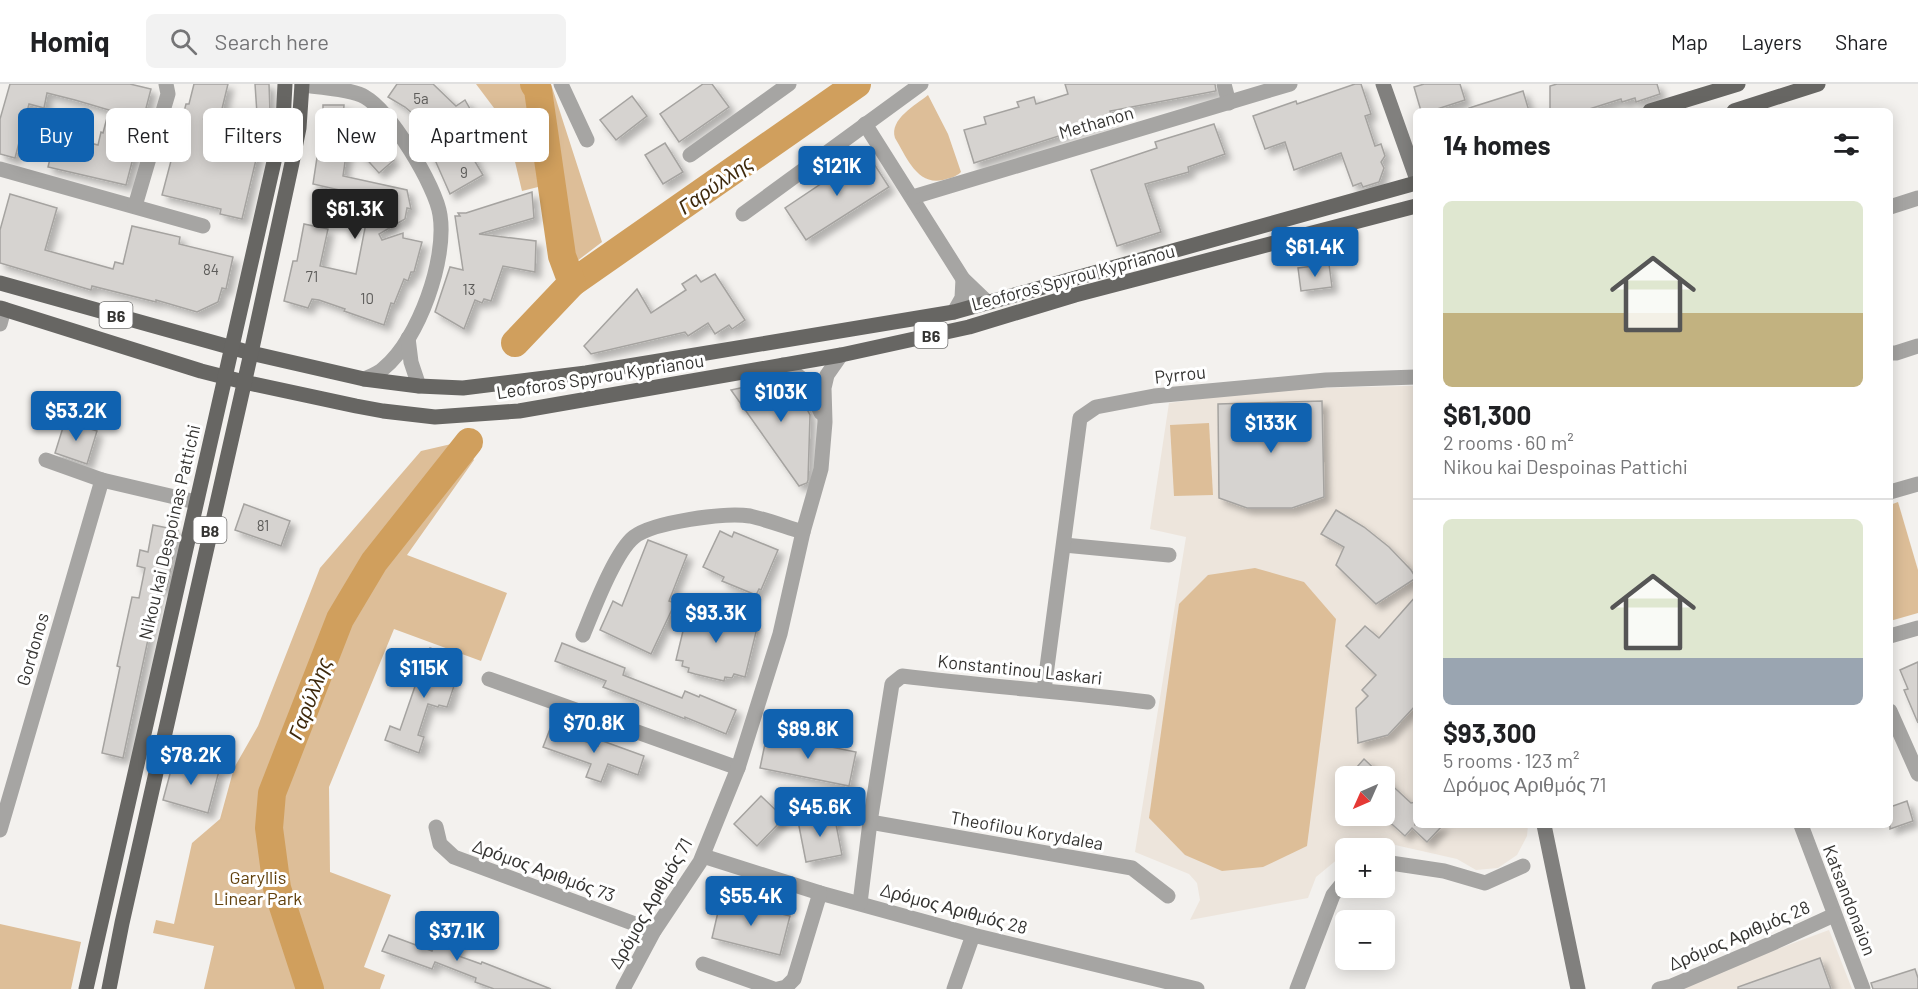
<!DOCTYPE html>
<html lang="en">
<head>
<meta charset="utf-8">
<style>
  :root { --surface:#fff; --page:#f2f2f2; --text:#202124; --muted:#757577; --line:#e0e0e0; --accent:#1062b0 }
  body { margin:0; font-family:Barlow,sans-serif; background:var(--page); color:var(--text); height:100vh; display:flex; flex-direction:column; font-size:22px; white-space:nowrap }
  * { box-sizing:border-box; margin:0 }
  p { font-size:20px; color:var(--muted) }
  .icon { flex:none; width:33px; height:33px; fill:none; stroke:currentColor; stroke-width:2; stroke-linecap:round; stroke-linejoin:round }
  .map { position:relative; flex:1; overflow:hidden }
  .side { position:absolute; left:1413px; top:24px; width:480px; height:720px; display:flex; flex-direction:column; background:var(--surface); border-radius:9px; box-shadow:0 3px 15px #0003 }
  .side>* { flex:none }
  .top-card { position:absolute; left:18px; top:24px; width:570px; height:54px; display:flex; gap:12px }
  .needle { width:39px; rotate:225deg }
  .buttons { position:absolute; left:1335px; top:682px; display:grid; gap:12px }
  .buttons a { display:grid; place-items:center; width:60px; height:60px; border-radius:9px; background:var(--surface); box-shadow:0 3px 15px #0003; font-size:30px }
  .price { position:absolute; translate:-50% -51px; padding:0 14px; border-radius:6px; background:var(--accent); color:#fff; font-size:20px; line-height:39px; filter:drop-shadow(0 2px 3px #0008) }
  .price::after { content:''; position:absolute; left:50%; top:36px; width:18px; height:14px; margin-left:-9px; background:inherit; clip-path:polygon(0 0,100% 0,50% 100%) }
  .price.selected { background:#222; color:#fff }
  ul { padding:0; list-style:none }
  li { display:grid; align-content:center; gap:12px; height:318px; padding:0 30px }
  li+li { border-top:2px solid var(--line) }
  li span { display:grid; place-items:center; height:186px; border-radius:9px; color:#555 }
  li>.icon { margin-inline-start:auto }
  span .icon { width:108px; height:108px; fill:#fffc; stroke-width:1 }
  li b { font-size:26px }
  h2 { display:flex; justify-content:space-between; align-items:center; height:72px; padding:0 30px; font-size:26px }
  .chip { padding:0 21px; border-radius:9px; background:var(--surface); box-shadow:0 3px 15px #0003; font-size:21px; line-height:54px }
  .chip.selected { background:var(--accent); color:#fff }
  header { display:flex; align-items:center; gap:36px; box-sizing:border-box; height:84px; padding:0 30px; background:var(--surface); border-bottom:2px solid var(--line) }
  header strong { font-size:28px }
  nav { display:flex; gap:33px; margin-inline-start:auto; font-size:21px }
  .search { width:420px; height:54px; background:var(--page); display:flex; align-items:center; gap:15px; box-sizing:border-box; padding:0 21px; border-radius:9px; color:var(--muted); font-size:22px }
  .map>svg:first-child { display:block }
  .built { fill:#ede5dc; fill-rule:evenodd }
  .green { fill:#ddbe98 }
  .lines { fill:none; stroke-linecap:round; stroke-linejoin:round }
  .river { stroke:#d09f5d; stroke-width:28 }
  .building { fill:#d6d3d0; stroke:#a5a3a0; stroke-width:1.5; filter:url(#shadow) }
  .street { stroke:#a6a5a3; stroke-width:15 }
  .secondary { stroke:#81807e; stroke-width:15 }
  .primary { stroke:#676663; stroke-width:15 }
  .labels { text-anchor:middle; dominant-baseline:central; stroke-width:6; stroke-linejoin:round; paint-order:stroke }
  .number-label { font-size:15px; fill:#5d5c5a }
  .shield { fill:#fff; stroke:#727170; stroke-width:1.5 }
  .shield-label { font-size:16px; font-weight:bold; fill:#353432 }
  .street-label { font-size:18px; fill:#353432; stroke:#fff }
  .park-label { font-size:18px; fill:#62410d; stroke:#fff }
  .water-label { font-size:20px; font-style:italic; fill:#3e290c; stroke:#fff }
</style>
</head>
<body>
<header>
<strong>Homiq</strong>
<div class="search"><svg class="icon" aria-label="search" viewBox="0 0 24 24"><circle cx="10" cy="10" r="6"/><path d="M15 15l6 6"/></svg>Search here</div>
<nav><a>Map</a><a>Layers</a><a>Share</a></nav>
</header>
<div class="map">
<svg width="1918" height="905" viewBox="0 0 1918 905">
  <defs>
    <filter id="shadow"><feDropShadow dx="5.5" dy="5.5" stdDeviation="3" flood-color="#0004"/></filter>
  </defs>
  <rect width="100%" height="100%" fill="#f3f1ee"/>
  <g class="built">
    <path d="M1404,302H1416V741H1528L1527,752L1517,771L1498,784L1476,786L1457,775L1382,758L1364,765H1346L1345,772L1339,774L1316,793L1308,814L1190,836L1200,816L1197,799L1189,790L1135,768L1186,453L1150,445L1169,319L1276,305ZM1346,693H1384V732H1346Z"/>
    <path d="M1829,846L1852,905H1669Z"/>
  </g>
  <g class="green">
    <path d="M476,0H551L602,158L560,190L542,102L522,107L506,40Z"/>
    <path d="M928,11L948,50L961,88C956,93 950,94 943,96C917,102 906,72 895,54C889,35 916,21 928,11Z"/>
    <path d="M1209,339L1213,411L1174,412L1170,341Z"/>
    <path d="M460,358L474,376L407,471L507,509L481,577L394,545L329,703L330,788L391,811L364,883L385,891L380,905H204L214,862L153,849L156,836L174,840L192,759L220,735L234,684L258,642L320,484L421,367Z"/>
    <path d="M1898,418L1918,486V529L1890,537V421Z"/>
    <path d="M1255,484L1304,498L1336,535L1307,762L1263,783L1222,787L1185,771L1149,734L1179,520L1208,491Z"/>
    <path d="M0,840L81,858L71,905H0Z"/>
  </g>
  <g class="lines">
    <g class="river">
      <path d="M572,199L857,0"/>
      <path d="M515,259L572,199L562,172L538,6L534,0"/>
      <path d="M310,905L277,804L269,744L272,709L340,535L374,478L469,358"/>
    </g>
  </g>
  <g class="building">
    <path d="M10,0H130L151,5L126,101L48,83L56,50L98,61L101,48L103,49L109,26L75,16L47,9L44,24L29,20L15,74L0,70V35Z"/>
    <path d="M194,0H228L220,33L203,35L262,50L242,135L220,130L221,125L162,111L186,20H189Z"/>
    <path d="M255,0H269L270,28L257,30Z"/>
    <path d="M397,0H433L456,22L465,16L483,48L464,59L483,91L450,110L435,76L434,77L417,49L427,42L405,23L388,13Z"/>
    <path d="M703,0H712L729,23L679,58L660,30Z"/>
    <path d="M1065,0H1215L1216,7L1110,27L1112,35L974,79L964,46L986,40L984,33L1019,23L1017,18L1034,13L1036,20L1068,10Z"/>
    <path d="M1355,0H1361L1371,30L1365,32L1375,62L1381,60L1385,72L1381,78L1384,84L1379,98L1363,103L1361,99L1353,102L1341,69L1294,86L1285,58L1265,65L1253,32L1296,17L1297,20Z"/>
    <path d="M1424,0H1460L1465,16L1431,27H1421L1414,3Z"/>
    <path d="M1557,0H1657L1660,10L1636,18L1635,14L1622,18L1621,15L1583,27H1550V2Z"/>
    <path d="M1523,7L1529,27H1470L1469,24Z"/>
    <path d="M632,12L647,32L616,56L600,36Z"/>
    <path d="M323,21H344L341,71L347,64L343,92L407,106L411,125L407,124L405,135L379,150L382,156L403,149V154L422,158L414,188H411L408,197L404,195L394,220L391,219L384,241L344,227L345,225L319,216L312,215L308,224L284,217L293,177H297L304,140L328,145L320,182L356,190L367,134L352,132L354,116H353V109L313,100L318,67L323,68Z"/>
    <path d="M1214,40L1225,70L1188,83L1189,88L1145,100L1161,148L1117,162L1091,86L1157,64L1155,58Z"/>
    <path d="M366,46L394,76L379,89L352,59Z"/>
    <path d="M665,59L683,88L663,100L645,71Z"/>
    <path d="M867,69L889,103L806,156L785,124Z"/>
    <path d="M532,108L534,134L479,150L536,157L535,188L503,182L491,217L484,215L482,219L475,216L464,245L435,228L450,183L463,186L455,132H460L458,129H466Z"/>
    <path d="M10,110L57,124L45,166L113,185L115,178L123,180L132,142L180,153L179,160L233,173L226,205L222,204L218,218L197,228L156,216V218L92,202L91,206L0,179V146Z"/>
    <path d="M1329,180L1332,203L1301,207L1298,184Z"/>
    <path d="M715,190L745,236L732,245L729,241L715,250L708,239L688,252L685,248L591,270L584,262L637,205L651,229L686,206L682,200L696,191L701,198Z"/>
    <path d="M772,297L795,303L810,331L808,396L807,399L799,402L731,306Z"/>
    <path d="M1322,317L1324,413L1292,424H1247L1219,414L1218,320Z"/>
    <path d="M65,337L97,347L87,380L55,369Z"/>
    <path d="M244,420L290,437L281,462L235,446Z"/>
    <path d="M1336,426L1364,443L1389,463L1411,486L1416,494L1376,520L1336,481L1344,463L1321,450Z"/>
    <path d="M153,441L178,446L167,504L159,503L123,674L102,669L120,583L117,582L132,513L139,514L145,484L137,482L140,466L148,468Z"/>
    <path d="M720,447L732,453L734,448L778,466L761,506L759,505L756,511L722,497L724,493L703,483Z"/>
    <path d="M648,456L687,471L669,517L675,519L651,570L600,546L613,517L622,522Z"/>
    <path d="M1416,512V621L1388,651L1358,659L1356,624L1368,612L1362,606L1376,591L1346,562L1365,542L1379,554Z"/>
    <path d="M689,522L754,538L753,543L757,544L745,593L734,590L732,594L725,593L724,597L695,590L688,588L689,584L682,582L683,577L676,576Z"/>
    <path d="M562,559L625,584L623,591L682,614L685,607L699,613L700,611L736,626L726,650L685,633V635L603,603L606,597L555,577Z"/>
    <path d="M430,564L447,570L445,573L453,576L445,598L454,602L447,623L439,621L438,623L428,620L418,651L424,653L419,669L385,656L390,642L400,646L422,582L417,581L422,566L429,568Z"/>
    <path d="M1918,578V639L1904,606L1908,605L1900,586Z"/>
    <path d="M550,645L598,662L600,656L644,672L638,691L608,680L601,698L586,693L591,680L543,663Z"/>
    <path d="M767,650L856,668L849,702L760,684Z"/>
    <path d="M174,675L219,687L208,729L163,716Z"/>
    <path d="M1364,675L1383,693H1348Z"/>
    <path d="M1384,694L1411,719L1416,718L1415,741H1443L1427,758L1412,744L1405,752L1384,733Z"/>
    <path d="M761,712L784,734L757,762L734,740Z"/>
    <path d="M1907,717L1913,737L1890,745V723Z"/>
    <path d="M834,730L842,771L806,778L798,737Z"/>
    <path d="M721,815L790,832L780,871L712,854Z"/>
    <path d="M440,846L462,855L456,871L481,880L482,878L551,905H494L475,898L476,894L435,878L432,885L382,867L389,851L432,867Z"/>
    <path d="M1820,874L1831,905H1738V903Z"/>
    <path d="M1915,885L1918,894V905H1873L1871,899Z"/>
  </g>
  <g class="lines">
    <g class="street">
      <path d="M561,0L587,56"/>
      <path d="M1224,0L1229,19"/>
      <path d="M302,1C318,3 353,5 365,13C390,27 436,102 440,131C447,175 419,255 384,284C378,290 371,292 364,295"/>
      <path d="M865,40L963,195L987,218"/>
      <path d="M690,71L789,0"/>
      <path d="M0,85L203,142"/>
      <path d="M913,113L1290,0"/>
      <path d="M135,122L168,10L166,0"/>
      <path d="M1890,123L1918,114"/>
      <path d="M743,130L921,0"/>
      <path d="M954,228L962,214L963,195"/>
      <path d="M0,240L4,225"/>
      <path d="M408,254L411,278L419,302"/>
      <path d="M1890,269H1896L1918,262"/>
      <path d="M783,281L801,294L811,307L821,329"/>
      <path d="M46,376L102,396L196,418"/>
      <path d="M1890,408L1918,400"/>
      <path d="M1064,461L1169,471"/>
      <path d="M583,551C593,527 615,468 634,453C653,438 726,428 750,432C768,436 786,443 803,448"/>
      <path d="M1890,552L1918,544"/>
      <path d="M489,595L738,684"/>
      <path d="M1044,606L1080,334L1096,323L1154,312L1326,296L1416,293"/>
      <path d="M1890,627L1918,690"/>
      <path d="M870,738L1132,784L1168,812"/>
      <path d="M1801,741L1863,905"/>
      <path d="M436,743L440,760L454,773L654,847"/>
      <path d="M0,746L102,396"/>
      <path d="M703,772L820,809L973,851L1197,905"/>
      <path d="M1384,778L1444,787L1485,799L1523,782"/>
      <path d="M860,819L870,738L892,600L902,592C984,602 1066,608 1148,618"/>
      <path d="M703,880L774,905"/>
      <path d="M623,905L654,847L700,778L738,684L780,550L803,448L821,385L825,338L824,304L827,291L841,271"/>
      <path d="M778,905L786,903L794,895L820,809"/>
      <path d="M954,905L973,851"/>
      <path d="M1297,905L1333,811L1346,795"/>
      <path d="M1659,905L1672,902L1775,858L1834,831"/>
    </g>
    <g class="secondary">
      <path d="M1383,0L1416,93"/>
      <path d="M1544,741L1578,905"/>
    </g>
    <g class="primary">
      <path d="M1650,27L1738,0"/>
      <path d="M1734,27L1818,0"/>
      <path d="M0,199L251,269L364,295L419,302L463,304L586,289L954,228L1416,99"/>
      <path d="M0,224L201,287L244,298L356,322L383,327L435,333L519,327L841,271L969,243L1075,211L1416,122"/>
      <path d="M86,905L283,38L285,0"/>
      <path d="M109,905L122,839L251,269L292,79L299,44L302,0"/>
    </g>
  </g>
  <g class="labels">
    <g class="number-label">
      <text x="421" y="14">5a</text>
      <text x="464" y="88">9</text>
      <text x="211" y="185">84</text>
      <text x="312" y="192">71</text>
      <text x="469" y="205">13</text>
      <text x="367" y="214">10</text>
      <text x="263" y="441">81</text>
    </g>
    <g class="shield">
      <rect x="99.5" y="218" width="33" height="26" rx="4.5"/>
      <rect x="914.5" y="238" width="33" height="26" rx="4.5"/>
      <rect x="193.5" y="433" width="33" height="26" rx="4.5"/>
    </g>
    <g class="shield-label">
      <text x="116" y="231">B6</text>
      <text x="931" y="251">B6</text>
      <text x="210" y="446">B8</text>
    </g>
    <g class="street-label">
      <text transform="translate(1096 38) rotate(-16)">Methanon</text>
      <text transform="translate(1073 193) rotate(-15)">Leoforos Spyrou Kyprianou</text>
      <text transform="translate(1180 290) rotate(-6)">Pyrrou</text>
      <text transform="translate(600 292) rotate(-9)">Leoforos Spyrou Kyprianou</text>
      <text transform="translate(169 448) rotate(-77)">Nikou kai Despoinas Pattichi</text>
      <text transform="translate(32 565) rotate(-74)">Gordonos</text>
      <text transform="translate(1020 585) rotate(6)">Konstantinou Laskari</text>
      <text transform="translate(1027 746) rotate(10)">Theofilou Korydalea</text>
      <text transform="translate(544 786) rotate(20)">Δρόμος Αριθμός 73</text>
      <text transform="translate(1850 816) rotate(69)">Katsandonaion</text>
      <text transform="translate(650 819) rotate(-60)">Δρόμος Αριθμός 71</text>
      <text transform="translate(954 824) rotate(15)">Δρόμος Αριθμός 28</text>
      <text transform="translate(1739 851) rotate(-23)">Δρόμος Αριθμός 28</text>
    </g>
    <g class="park-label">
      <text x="258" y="793">Garyllis<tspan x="258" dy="21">Linear Park</tspan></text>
    </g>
    <g class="water-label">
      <text transform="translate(715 100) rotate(-35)">Γαρύλλης</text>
      <text transform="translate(309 614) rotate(-69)">Γαρύλλης</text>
    </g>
  </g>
</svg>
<div class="buttons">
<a><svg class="needle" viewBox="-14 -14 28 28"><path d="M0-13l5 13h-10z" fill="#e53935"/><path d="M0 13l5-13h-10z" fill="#757577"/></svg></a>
<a>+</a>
<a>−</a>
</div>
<b class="price" style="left:837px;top:113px">$121K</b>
<b class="price selected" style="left:355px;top:156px">$61.3K</b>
<b class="price" style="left:1315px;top:194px">$61.4K</b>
<b class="price" style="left:781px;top:339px">$103K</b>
<b class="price" style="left:76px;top:358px">$53.2K</b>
<b class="price" style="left:1271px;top:370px">$133K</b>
<b class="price" style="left:716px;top:560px">$93.3K</b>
<b class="price" style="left:424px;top:615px">$115K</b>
<b class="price" style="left:594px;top:670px">$70.8K</b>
<b class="price" style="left:808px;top:676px">$89.8K</b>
<b class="price" style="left:191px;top:702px">$78.2K</b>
<b class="price" style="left:820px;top:754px">$45.6K</b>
<b class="price" style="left:751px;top:843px">$55.4K</b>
<b class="price" style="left:457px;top:878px">$37.1K</b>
<div class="top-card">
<a class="chip selected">Buy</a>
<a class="chip">Rent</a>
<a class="chip">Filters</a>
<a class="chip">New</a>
<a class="chip">Apartment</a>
</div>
<section class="side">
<h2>14 homes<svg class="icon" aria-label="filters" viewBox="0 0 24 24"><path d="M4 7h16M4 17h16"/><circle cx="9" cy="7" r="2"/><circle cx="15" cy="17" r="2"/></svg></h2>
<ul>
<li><span style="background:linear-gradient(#dfe7d0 60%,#c2b280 0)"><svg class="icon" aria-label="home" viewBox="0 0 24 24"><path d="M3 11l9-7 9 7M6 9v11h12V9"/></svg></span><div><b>$61,300</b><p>2 rooms · 60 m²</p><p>Nikou kai Despoinas Pattichi</p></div></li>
<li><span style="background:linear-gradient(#dfe7d0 75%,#9aa5b1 0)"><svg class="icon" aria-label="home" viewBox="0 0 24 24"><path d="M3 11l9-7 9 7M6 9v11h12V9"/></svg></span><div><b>$93,300</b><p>5 rooms · 123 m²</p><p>Δρόμος Αριθμός 71</p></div></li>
</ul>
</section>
</div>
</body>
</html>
